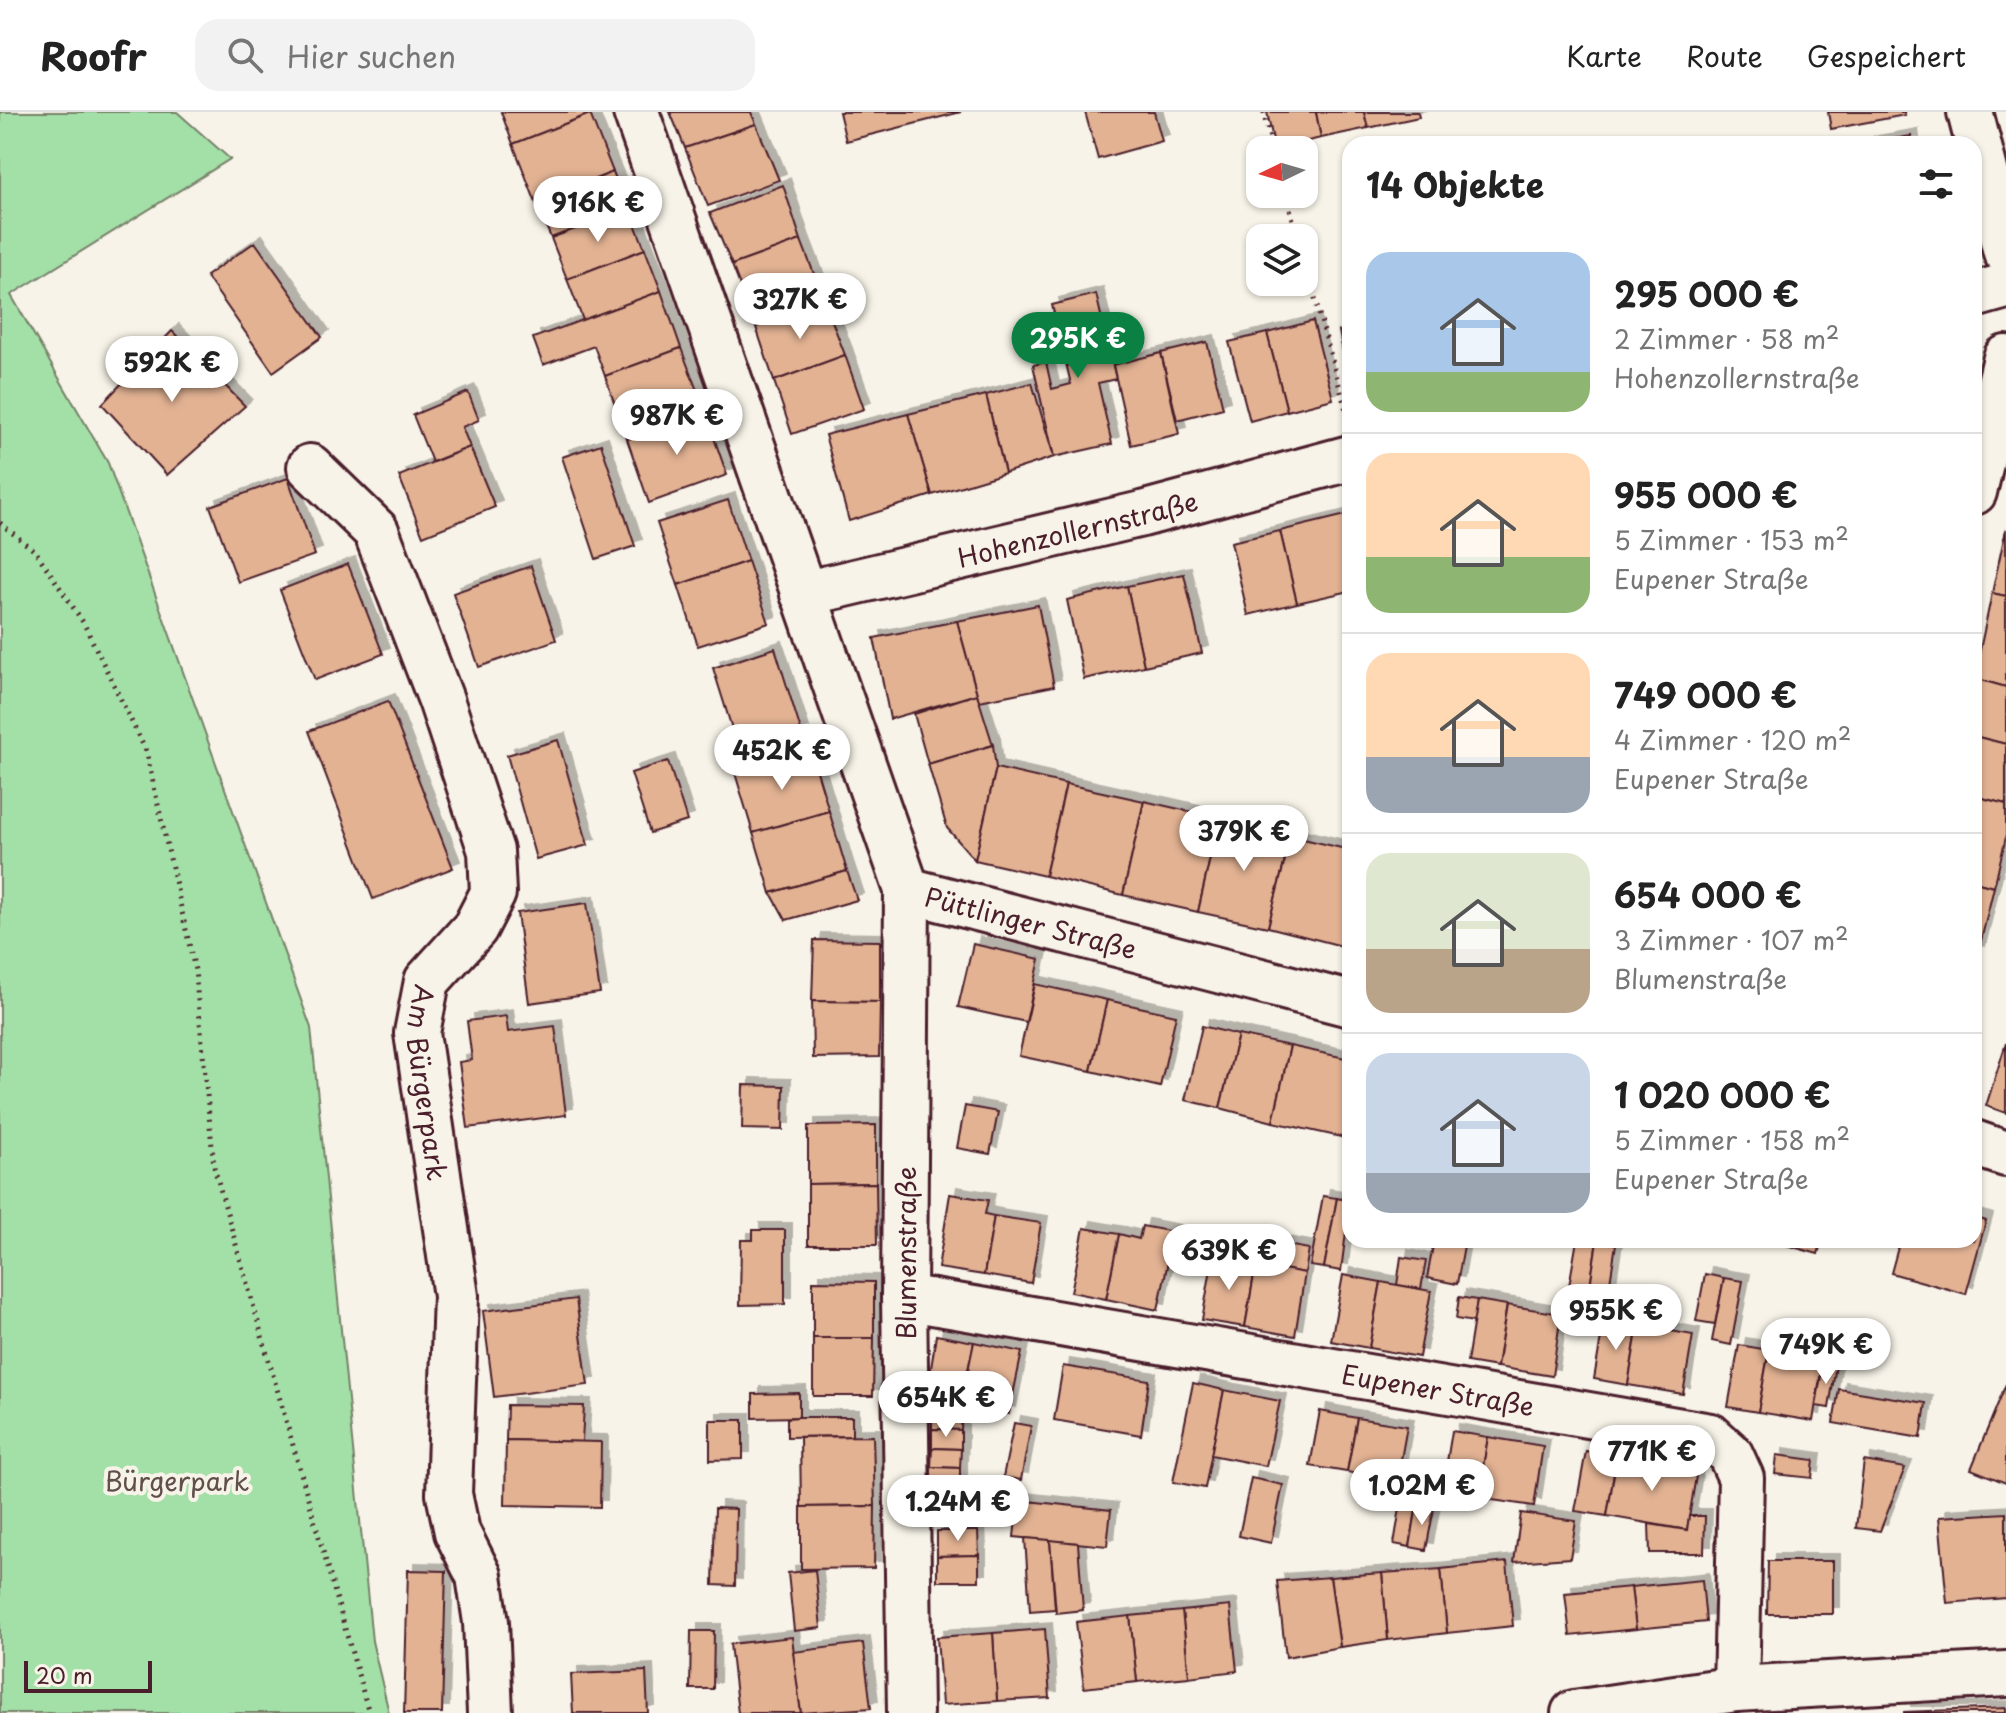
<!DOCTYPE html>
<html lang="de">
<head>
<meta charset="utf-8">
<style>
  :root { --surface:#fff; --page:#f2f2f2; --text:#222; --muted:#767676; --line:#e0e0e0; --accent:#0b8043 }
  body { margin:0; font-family:"Playpen Sans",sans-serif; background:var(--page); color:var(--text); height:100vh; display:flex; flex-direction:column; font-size:30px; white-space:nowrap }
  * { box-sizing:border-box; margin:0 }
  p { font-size:26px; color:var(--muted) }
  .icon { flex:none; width:44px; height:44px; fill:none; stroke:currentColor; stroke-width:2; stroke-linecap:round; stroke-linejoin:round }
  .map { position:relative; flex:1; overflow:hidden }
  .details { position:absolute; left:1342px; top:24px; width:640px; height:1112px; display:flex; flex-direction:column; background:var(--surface); border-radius:24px; box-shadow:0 2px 6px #0004 }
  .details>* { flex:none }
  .needle { width:52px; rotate:265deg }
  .buttons { position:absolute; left:1246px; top:24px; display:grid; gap:16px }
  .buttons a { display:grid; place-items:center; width:72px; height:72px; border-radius:16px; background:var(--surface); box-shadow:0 2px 6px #0004; font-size:40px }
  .scale { position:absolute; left:24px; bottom:20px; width:128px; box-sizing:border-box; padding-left:8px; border:4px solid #4a1f2b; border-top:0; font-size:22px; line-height:28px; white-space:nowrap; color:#4a1f2b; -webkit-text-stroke:6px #f7f3e8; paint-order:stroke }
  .price { position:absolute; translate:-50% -68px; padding:0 18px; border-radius:28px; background:#fff; color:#222; font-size:26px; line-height:52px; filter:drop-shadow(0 2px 4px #0008) }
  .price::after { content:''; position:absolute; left:50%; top:48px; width:24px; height:18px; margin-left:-12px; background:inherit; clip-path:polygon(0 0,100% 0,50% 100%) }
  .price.current { background:var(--accent); color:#fff }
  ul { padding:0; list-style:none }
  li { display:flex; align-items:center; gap:24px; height:200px; padding:0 24px }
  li+li { border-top:2px solid var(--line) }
  li span { display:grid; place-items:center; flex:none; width:224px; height:160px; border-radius:24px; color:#555 }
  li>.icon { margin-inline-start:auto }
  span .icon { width:96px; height:96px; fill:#fffc; stroke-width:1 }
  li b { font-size:34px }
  h2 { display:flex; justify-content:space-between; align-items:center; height:96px; padding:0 24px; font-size:34px }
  header { display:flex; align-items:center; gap:48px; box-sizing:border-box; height:112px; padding:0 40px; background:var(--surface); border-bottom:2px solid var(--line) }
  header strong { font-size:38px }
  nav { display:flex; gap:44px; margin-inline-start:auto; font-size:28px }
  .search { width:560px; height:72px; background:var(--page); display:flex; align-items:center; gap:20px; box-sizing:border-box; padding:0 28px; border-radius:24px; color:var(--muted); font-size:30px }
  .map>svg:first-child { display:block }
  .green { fill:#a3e0a7; stroke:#768069; stroke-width:2 }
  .building { fill:#e2b293; stroke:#4a1f2b; stroke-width:2; filter:url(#shadow) }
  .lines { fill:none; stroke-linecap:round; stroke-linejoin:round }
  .minor-casing { stroke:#4a1f2b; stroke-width:50 }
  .path { stroke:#4a1f2b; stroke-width:5; stroke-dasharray:2 6; stroke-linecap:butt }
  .minor { stroke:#f7f3e8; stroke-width:44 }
  .labels { text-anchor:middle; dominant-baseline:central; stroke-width:8; stroke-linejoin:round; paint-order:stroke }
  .street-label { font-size:26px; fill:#4a1f2b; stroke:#f7f3e8 }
  .park-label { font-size:26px; fill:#604f4a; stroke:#f7f3e8 }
</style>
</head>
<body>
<header>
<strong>Roofr</strong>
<div class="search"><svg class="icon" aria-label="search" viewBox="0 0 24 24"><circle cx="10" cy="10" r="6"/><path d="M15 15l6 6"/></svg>Hier suchen</div>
<nav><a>Karte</a><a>Route</a><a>Gespeichert</a></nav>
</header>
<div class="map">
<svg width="2006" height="1601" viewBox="0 0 2006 1601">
  <defs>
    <filter id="shadow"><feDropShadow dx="7" dy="-7" stdDeviation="0" flood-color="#0004"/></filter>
  </defs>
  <rect width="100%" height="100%" fill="#f7f3e8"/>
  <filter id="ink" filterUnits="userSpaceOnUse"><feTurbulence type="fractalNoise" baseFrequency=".0125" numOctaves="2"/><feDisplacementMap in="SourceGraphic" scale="16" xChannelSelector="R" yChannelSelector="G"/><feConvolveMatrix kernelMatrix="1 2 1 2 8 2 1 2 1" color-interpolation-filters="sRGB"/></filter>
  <g filter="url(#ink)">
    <path class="green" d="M0,0H177L230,47L11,183L108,351L311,916L372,1529L389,1601H0Z"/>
    <g class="building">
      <path d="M501,0H589L590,2L513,32Z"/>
      <path d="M670,0H751L756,12L685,36Z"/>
      <path d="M839,0H961L846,29Z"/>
      <path d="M1085,0H1154L1162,29L1098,47Z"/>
      <path d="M1267,0H1316L1321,26L1275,37Z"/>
      <path d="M1316,0H1364L1368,16L1321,26Z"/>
      <path d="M1364,0H1418L1419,5L1368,16Z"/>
      <path d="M1828,0H1904L1905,3L1831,17Z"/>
      <path d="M590,2L613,60L536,91L513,32Z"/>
      <path d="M756,12L779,68L708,94L685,36Z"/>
      <path d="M1911,24L1912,32H1865Z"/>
      <path d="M613,60L629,97L551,126L536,91Z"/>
      <path d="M783,73L801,128L732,153L710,101Z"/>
      <path d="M629,97L645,137L567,167L551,126Z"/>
      <path d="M801,128L824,188L756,215L732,153Z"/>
      <path d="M255,130L322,225L273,260L206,164Z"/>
      <path d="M645,137L661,179L583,208L567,167Z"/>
      <path d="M661,179L681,236L605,264L594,234L543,253L533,226Z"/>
      <path d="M1096,182L1116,267L1098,271L1112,332L1054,345L1033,253L1046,250L1052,277L1071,272L1052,193Z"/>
      <path d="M824,188L845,243L774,269L756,215Z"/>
      <path d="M1313,209L1333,287L1287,299L1267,221Z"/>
      <path d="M1350,217V277L1339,219Z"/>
      <path d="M172,219L245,294L167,363L102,292Z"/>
      <path d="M1267,221L1287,299L1250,309L1229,230Z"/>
      <path d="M1207,230L1223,296L1177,308L1161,241Z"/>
      <path d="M681,236L705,300L627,327L605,264Z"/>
      <path d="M1161,241L1179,322L1131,333L1113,253Z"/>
      <path d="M845,243L864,297L792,322L774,269Z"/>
      <path d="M1032,271L1054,345L1005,361L986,283Z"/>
      <path d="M468,280L479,308L462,315L470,335L432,350L413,303Z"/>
      <path d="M986,283L1005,361L932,383L908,302Z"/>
      <path d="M705,300L727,363L649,391L627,327Z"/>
      <path d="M908,302L932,383L849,409L825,323Z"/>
      <path d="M601,332L635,434L596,447L562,345Z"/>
      <path d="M470,335L495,395L423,424L399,364Z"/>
      <path d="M288,366L315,443L238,470L210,394Z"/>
      <path d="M728,388L748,449L678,473L657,411Z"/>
      <path d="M1350,402V479L1297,491L1280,419Z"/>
      <path d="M2006,417V484L1992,481Z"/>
      <path d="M1280,419L1297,491L1248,503L1231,430Z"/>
      <path d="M748,449L769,511L698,534L678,473Z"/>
      <path d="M348,452L383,542L315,568L280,478Z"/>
      <path d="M531,454L556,528L479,555L453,481Z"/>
      <path d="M1184,462L1202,541L1144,554L1127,474Z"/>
      <path d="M1127,474L1144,554L1084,567L1067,488Z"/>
      <path d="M1992,481L2006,484V575L1974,566Z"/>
      <path d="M1038,493L1054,574L979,589L957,509Z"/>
      <path d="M957,509L977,582L890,607L874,526Z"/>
      <path d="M775,536L802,622L740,642L713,556Z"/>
      <path d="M1974,566L2006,575V632L1974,624Z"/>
      <path d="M977,582L993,633L928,652L914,602Z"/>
      <path d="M388,589L453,756L373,787L309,619Z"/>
      <path d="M1974,624L2006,632V692L1974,684Z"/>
      <path d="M558,628L588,733L536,747L507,643Z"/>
      <path d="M993,633L996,656L975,748L947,716L928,652Z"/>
      <path d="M811,639L829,699L753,721L735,661Z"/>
      <path d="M668,649L687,709L650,721L631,661Z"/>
      <path d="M996,656L1066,672L1045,764L975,748Z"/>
      <path d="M1066,672L1144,689L1123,783L1045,764Z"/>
      <path d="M1974,684L2006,692V725L1994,775L1974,770Z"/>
      <path d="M1144,689L1219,706L1198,800L1123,783Z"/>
      <path d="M829,699L847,759L771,781L753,721Z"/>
      <path d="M1219,706L1291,724L1268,815L1198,800Z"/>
      <path d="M1291,724L1350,738V817L1346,835L1268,815Z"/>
      <path d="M847,759L857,788L786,808L771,781Z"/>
      <path d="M1974,770L1994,775L1978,841L1974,840Z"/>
      <path d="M587,791L600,881L529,891L517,801Z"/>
      <path d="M814,828L880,829V890L812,889Z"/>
      <path d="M973,832L1040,847L1026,910L958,895Z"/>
      <path d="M1035,872L1107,888L1091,959L1019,944Z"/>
      <path d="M1107,888L1176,903L1160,975L1091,959Z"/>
      <path d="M812,889L880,890L879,945L813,946Z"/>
      <path d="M506,904L508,920L555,914L566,1003L468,1016L459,950L472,948L467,909Z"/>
      <path d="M1202,914L1238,923L1220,996L1185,988Z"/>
      <path d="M1238,923L1290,934L1273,1010L1220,996Z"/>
      <path d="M2006,931V1001L1986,994Z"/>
      <path d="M1290,934L1350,947V1027L1273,1010Z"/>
      <path d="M743,973L784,974L783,1018L742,1017Z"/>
      <path d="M965,994L998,1000L990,1042L957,1036Z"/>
      <path d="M876,1013V1071L808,1072V1014Z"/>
      <path d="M876,1071L877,1133H808V1072Z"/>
      <path d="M950,1082L988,1088L985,1102L994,1104L984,1163L938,1156Z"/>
      <path d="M1323,1084L1337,1086L1324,1156L1310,1154Z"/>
      <path d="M1337,1086L1350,1089L1341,1159L1324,1156Z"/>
      <path d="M994,1104L1041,1111L1031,1171L984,1163Z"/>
      <path d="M1974,1105L1986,1109L1966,1182L1891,1161L1900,1128H1974Z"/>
      <path d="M1142,1114L1174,1120L1158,1198L1106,1187L1119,1122L1139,1127Z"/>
      <path d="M1084,1116L1119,1122L1106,1187L1071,1180Z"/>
      <path d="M753,1118H785V1192L740,1193L741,1128H753Z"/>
      <path d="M1434,1128H1465L1457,1172L1427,1166Z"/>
      <path d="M1577,1128L1597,1129L1586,1200L1565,1197Z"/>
      <path d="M1768,1128H1822L1818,1142Z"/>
      <path d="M1597,1129L1616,1132L1605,1203L1586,1200Z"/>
      <path d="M1276,1131L1309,1137L1305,1161L1272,1155Z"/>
      <path d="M1213,1145L1256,1152L1245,1215L1202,1208Z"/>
      <path d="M1401,1145L1426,1149L1421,1177L1397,1173Z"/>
      <path d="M1256,1152L1305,1161L1295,1224L1245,1215Z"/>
      <path d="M1705,1162L1724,1166L1715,1212L1696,1209Z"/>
      <path d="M1343,1163L1381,1170L1369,1236L1331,1229Z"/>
      <path d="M1724,1166L1743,1169L1731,1233L1712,1229Z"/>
      <path d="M813,1169L874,1170V1226H813Z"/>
      <path d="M1381,1170L1431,1179L1419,1245L1369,1236Z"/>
      <path d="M1459,1185L1477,1188L1474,1210L1456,1207Z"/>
      <path d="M576,1187L588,1273L494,1285L483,1199Z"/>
      <path d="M1477,1188L1507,1193L1497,1255L1467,1250Z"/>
      <path d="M1507,1193L1561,1202L1552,1264L1497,1255Z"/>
      <path d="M1604,1208L1638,1213L1628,1273L1594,1267Z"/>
      <path d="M1638,1213L1693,1223L1683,1282L1628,1273Z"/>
      <path d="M936,1223L974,1230L961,1292L927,1283Z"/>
      <path d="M813,1226H874L873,1284H813Z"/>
      <path d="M974,1230L1022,1240L1009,1302L961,1292Z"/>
      <path d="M1739,1233L1769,1238L1758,1300L1728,1295Z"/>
      <path d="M1769,1238L1823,1247L1813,1309L1758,1300Z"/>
      <path d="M1823,1251L1836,1253L1829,1296L1816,1294Z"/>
      <path d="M1063,1254L1149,1268L1141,1323L1054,1308Z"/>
      <path d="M1193,1271L1224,1278L1205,1376L1173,1370Z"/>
      <path d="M2006,1272V1371L1971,1357Z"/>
      <path d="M1839,1277L1926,1291L1921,1326L1833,1311Z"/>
      <path d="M1224,1278L1280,1289L1266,1354L1211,1343Z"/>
      <path d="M799,1281V1305L753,1306V1282Z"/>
      <path d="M507,1293L584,1294L582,1330L506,1328Z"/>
      <path d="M932,1298L962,1299L961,1318L932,1317Z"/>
      <path d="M1320,1299L1357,1306L1347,1360L1310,1354Z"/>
      <path d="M799,1305H852V1324L787,1325V1306Z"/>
      <path d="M1357,1306L1407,1314L1397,1370L1347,1360Z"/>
      <path d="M710,1308H743V1347L710,1348Z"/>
      <path d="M1014,1311L1031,1314L1021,1368L1003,1365Z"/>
      <path d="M932,1317L961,1318V1337L932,1336Z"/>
      <path d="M1452,1319L1488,1325L1478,1386L1442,1380Z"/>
      <path d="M873,1324L875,1394L801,1395L800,1325Z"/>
      <path d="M1488,1325L1543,1334L1534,1394L1478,1386Z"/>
      <path d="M506,1328L601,1330L600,1395L505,1393Z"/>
      <path d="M932,1336L961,1337L960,1356L931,1355Z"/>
      <path d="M1586,1339L1617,1344L1607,1404L1575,1399Z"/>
      <path d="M1777,1343L1814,1348L1812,1366L1775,1362Z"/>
      <path d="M1617,1344L1697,1358L1687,1418L1607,1404Z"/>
      <path d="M1864,1349L1905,1356L1880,1419L1856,1416Z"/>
      <path d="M931,1355L960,1356V1376L931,1375Z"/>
      <path d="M1251,1366L1283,1373L1271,1431L1239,1424Z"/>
      <path d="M931,1375L960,1376V1395L931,1394Z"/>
      <path d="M1018,1388L1111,1398L1107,1434L1014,1425Z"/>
      <path d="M1401,1390L1417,1393L1410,1435L1394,1432Z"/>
      <path d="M1417,1393L1434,1396L1426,1438L1410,1435Z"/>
      <path d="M875,1394L874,1456L801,1457V1395Z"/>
      <path d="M931,1394L960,1395V1414L931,1413Z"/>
      <path d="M715,1396L736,1397L735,1474L713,1473Z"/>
      <path d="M1521,1401L1576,1409L1570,1446L1514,1450Z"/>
      <path d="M2006,1401V1486L1947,1491L1939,1405Z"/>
      <path d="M1689,1404H1705L1704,1441H1650L1649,1412L1687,1418Z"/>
      <path d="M937,1419H978L979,1443L937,1444Z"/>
      <path d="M1025,1426L1050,1428L1055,1497L1030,1499Z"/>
      <path d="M1050,1428L1078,1431L1083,1498L1056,1501Z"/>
      <path d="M979,1443V1469H937V1444Z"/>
      <path d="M1768,1449H1833V1502H1767Z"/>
      <path d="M1507,1450L1513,1514L1447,1521L1441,1457Z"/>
      <path d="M1441,1457L1447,1521L1388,1528L1382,1461Z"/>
      <path d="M408,1458L446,1459L442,1601H404Z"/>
      <path d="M815,1458L821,1516L794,1519L788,1461Z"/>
      <path d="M1382,1461L1388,1528L1340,1535L1330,1465Z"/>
      <path d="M1330,1465L1340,1535L1286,1545L1277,1469Z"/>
      <path d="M1702,1468L1706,1510L1636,1517L1631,1475Z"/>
      <path d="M1631,1475L1636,1517L1570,1524L1565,1481Z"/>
      <path d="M1230,1494L1237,1559L1189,1565L1182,1499Z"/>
      <path d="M1182,1499L1189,1565L1137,1570L1130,1504Z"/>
      <path d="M1130,1504L1137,1570L1084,1576L1076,1510Z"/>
      <path d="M1045,1517L1050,1586L997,1589L993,1521Z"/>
      <path d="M691,1519H714L713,1577H690Z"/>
      <path d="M993,1521L997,1589L942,1593L937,1525Z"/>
      <path d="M792,1525L801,1601H738L730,1532Z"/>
      <path d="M863,1531L871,1596L801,1601L793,1540Z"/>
      <path d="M646,1559L648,1601H573L571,1562Z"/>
      <path d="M2006,1596V1601H1904V1600Z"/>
    </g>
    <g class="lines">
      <g class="minor-casing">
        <g id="minor">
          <path d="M636,0L907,778L904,1185L910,1601"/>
          <path d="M1970,0L2006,140"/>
          <path d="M1974,183L2006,174"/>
          <path id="s1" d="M310,355L376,419L441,588L491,739L493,781L475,816L427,869L417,921L456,1184L449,1382L457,1420L479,1464L486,1510L490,1601"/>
          <path d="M1974,380L2006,246"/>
          <path id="s2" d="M803,482L1142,402L1350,346"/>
          <path id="s3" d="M907,778L1350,892"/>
          <path d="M1974,1031L2006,1042"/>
          <path id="s4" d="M904,1185L1710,1324L1730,1342L1741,1366L1736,1577"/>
          <path d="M1574,1601L1736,1577L2006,1562"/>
        </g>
      </g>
      <g class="path">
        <path d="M1263,0L1273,38"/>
        <path d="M1286,82L1298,126"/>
        <path d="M1304,148L1348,305"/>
        <path d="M0,411L36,440L83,510L146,639L195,858L214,1055L369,1601"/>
      </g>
      <use href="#minor" class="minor"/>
    </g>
  </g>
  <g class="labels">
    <g class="street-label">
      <text stroke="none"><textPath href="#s2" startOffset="282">Hohenzollernstraße</textPath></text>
      <text stroke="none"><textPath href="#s3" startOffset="128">Püttlinger Straße</textPath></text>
      <text stroke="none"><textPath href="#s1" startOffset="688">Am Bürgerpark</textPath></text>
      <text transform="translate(905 1141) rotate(-90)">Blumenstraße</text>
      <text stroke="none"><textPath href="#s4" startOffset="542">Eupener Straße</textPath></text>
    </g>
    <g class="park-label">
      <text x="177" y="1368">Bürgerpark</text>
    </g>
  </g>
</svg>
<div class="buttons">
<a><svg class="needle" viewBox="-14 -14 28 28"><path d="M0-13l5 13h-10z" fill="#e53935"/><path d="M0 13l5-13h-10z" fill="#767676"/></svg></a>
<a><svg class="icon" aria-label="layers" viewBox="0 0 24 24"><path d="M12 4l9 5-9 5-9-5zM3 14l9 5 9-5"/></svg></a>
</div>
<div class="scale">20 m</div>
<b class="price" style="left:598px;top:132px">916K €</b>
<b class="price" style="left:800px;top:229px">327K €</b>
<b class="price current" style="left:1078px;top:268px">295K €</b>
<b class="price" style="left:172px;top:292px">592K €</b>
<b class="price" style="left:677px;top:345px">987K €</b>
<b class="price" style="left:782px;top:680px">452K €</b>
<b class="price" style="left:1244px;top:761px">379K €</b>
<b class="price" style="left:1229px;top:1180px">639K €</b>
<b class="price" style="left:1616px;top:1240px">955K €</b>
<b class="price" style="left:1826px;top:1274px">749K €</b>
<b class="price" style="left:946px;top:1327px">654K €</b>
<b class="price" style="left:1652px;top:1381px">771K €</b>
<b class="price" style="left:1422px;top:1415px">1.02M €</b>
<b class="price" style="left:958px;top:1431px">1.24M €</b>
<section class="details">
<h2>14 Objekte<svg class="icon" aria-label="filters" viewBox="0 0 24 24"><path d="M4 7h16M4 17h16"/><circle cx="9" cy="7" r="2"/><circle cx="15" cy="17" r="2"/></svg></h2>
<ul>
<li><span style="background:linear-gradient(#a9c7e8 75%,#8fb573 0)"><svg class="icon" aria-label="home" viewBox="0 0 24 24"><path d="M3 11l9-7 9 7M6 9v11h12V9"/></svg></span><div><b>295 000 €</b><p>2 Zimmer · 58 m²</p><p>Hohenzollernstraße</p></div></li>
<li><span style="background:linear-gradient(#ffd9b3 65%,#8fb573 0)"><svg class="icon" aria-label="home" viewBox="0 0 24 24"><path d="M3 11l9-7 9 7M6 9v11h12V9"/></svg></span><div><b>955 000 €</b><p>5 Zimmer · 153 m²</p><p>Eupener Straße</p></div></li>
<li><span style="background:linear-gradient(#ffd9b3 65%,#9aa5b1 0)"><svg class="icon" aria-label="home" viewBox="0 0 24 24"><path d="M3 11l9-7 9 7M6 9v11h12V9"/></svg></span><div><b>749 000 €</b><p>4 Zimmer · 120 m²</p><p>Eupener Straße</p></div></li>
<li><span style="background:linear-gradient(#dfe7d0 60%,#b9a48a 0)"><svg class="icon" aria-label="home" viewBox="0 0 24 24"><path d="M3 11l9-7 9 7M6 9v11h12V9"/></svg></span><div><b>654 000 €</b><p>3 Zimmer · 107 m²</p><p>Blumenstraße</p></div></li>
<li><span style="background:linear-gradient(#c9d6e8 75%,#9aa5b1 0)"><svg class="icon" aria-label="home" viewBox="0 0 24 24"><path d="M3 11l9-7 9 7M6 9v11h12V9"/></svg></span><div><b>1 020 000 €</b><p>5 Zimmer · 158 m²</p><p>Eupener Straße</p></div></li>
</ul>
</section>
</div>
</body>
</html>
